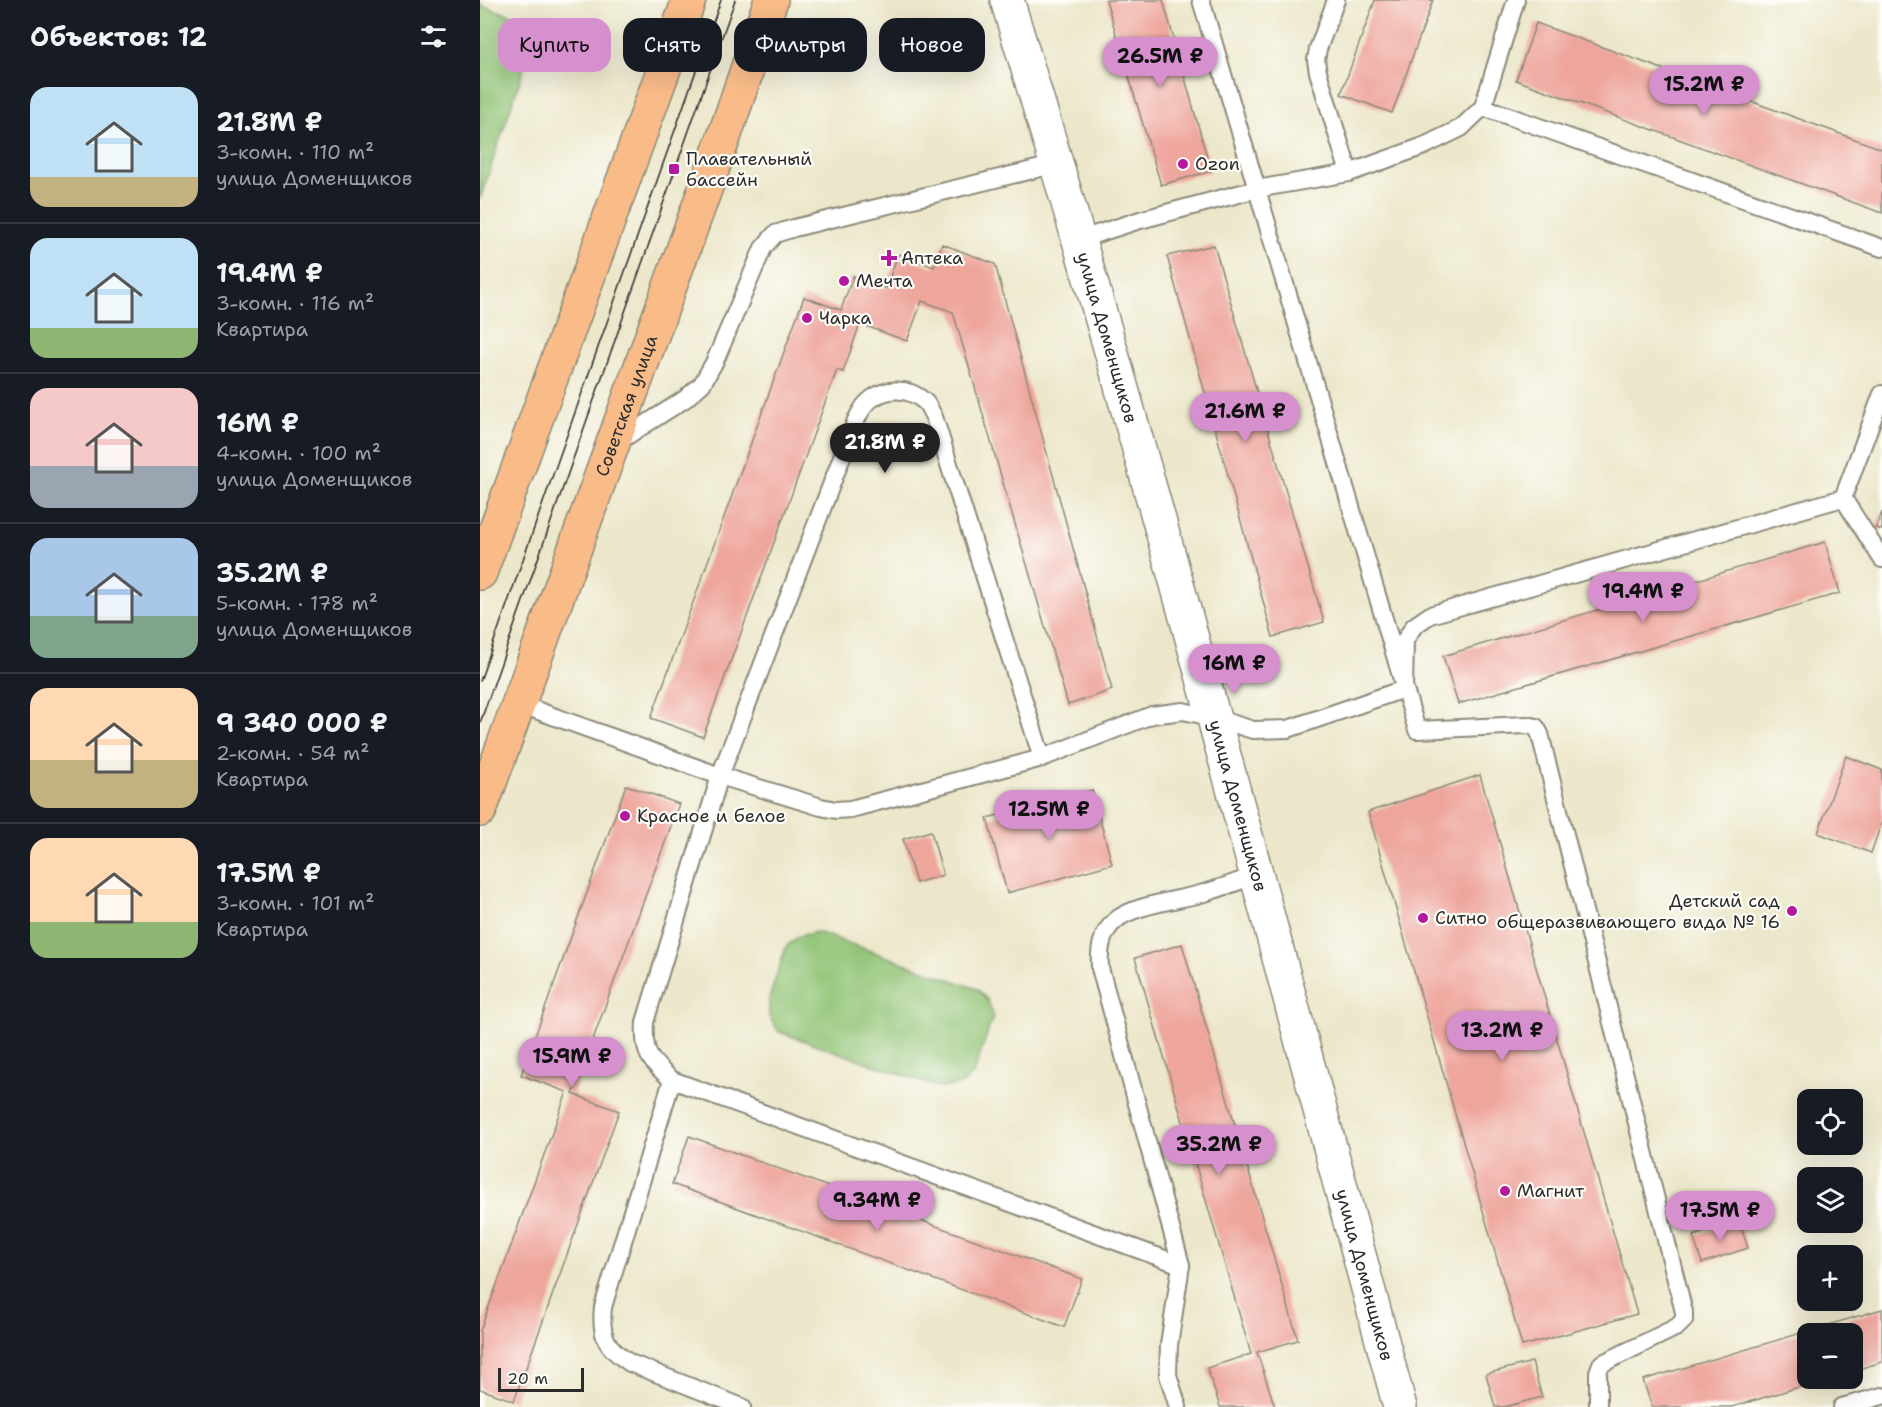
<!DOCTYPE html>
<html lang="ru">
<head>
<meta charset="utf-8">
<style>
  :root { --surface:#171b24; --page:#242831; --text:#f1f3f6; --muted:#9ea1a6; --line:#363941; --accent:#d690ce }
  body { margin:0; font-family:"Shantell Sans",sans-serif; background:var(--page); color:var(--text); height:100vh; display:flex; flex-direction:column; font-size:22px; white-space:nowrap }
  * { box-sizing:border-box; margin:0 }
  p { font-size:20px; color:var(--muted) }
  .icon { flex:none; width:33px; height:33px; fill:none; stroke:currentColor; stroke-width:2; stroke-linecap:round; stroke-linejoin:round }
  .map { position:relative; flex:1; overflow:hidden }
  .drawer { display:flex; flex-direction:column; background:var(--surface); width:480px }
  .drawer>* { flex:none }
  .banner { position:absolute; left:18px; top:18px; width:570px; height:54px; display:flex; gap:12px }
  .fabs { position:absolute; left:1317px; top:1089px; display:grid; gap:12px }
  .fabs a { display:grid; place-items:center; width:66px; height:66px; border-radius:12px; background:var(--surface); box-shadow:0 6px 24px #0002; font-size:30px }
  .scale { position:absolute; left:18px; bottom:15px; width:86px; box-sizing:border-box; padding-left:6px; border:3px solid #2b2b2b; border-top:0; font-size:16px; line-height:21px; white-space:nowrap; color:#2b2b2b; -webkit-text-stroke:4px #fdfcf7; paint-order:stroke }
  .price { position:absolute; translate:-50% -51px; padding:0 14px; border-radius:21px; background:var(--accent); color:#111; font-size:20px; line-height:39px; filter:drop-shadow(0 2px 3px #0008) }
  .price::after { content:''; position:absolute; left:50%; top:36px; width:18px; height:14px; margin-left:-9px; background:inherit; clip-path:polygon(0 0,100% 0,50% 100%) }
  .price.on { background:#222; color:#fff }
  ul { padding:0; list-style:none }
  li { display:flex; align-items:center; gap:18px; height:150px; padding:0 30px }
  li+li { border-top:2px solid var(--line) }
  li span { display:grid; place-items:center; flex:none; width:168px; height:120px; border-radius:18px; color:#555 }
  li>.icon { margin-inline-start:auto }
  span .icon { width:72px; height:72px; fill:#fffc; stroke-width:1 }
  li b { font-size:26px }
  h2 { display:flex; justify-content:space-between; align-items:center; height:72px; padding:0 30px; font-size:26px }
  .chip { padding:0 21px; border-radius:18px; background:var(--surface); box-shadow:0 6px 24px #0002; font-size:21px; line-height:54px }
  .chip.on { background:var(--accent); color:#111 }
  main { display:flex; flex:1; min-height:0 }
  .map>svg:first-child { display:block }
  .green { fill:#90c374; stroke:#5e7750; stroke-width:1.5 }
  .building { fill:#eea59c }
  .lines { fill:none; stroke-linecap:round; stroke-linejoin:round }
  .service-casing { stroke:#8c897a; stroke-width:20 }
  .tertiary-casing { stroke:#8c897a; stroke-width:36 }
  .primary-casing { stroke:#8c897a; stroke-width:36 }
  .service { stroke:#fff; stroke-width:16 }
  .tertiary { stroke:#fff; stroke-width:33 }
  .primary { stroke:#f9bc89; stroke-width:33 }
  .tram { stroke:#2b2b2b; stroke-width:1.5 }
  .poi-dot { fill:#b5179e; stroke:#fdfcf7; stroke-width:2 }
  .labels { text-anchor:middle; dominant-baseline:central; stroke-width:4.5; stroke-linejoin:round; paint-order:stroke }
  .poi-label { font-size:18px; fill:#2b2b2b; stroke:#fdfcf7; text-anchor:start }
  .street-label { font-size:18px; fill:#2b2b2b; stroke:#fdfcf7 }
</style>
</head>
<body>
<main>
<section class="drawer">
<h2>Объектов: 12<svg class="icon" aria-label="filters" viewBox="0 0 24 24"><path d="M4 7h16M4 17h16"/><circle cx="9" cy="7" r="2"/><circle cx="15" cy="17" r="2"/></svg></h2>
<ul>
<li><span style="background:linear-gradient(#bfe0f5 75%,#c2b280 0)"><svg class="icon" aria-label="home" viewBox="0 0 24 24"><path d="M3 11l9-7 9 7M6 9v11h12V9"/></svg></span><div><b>21.8M ₽</b><p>3-комн. · 110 m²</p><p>улица Доменщиков</p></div></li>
<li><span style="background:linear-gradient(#bfe0f5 75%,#8fb573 0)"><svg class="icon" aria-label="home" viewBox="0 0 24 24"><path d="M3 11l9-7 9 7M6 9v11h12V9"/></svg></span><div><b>19.4M ₽</b><p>3-комн. · 116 m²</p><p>Квартира</p></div></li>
<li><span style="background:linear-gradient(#f6c9c9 65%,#9aa5b1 0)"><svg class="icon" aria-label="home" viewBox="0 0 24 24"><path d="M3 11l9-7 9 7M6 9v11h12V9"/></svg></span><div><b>16M ₽</b><p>4-комн. · 100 m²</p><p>улица Доменщиков</p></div></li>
<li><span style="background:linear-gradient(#a9c7e8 65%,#7fa58c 0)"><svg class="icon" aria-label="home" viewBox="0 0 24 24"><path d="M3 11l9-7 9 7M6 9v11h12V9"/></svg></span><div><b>35.2M ₽</b><p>5-комн. · 178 m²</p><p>улица Доменщиков</p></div></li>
<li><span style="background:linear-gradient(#ffd9b3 60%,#c2b280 0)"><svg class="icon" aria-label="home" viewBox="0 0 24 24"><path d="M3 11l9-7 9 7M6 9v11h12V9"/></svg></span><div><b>9 340 000 ₽</b><p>2-комн. · 54 m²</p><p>Квартира</p></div></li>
<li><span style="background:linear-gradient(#ffd9b3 70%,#8fb573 0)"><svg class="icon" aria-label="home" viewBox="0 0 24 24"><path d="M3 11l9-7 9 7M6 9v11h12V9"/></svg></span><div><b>17.5M ₽</b><p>3-комн. · 101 m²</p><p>Квартира</p></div></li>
</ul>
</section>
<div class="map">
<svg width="1402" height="1407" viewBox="0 0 1402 1407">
  <rect width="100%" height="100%" fill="#fdfcf7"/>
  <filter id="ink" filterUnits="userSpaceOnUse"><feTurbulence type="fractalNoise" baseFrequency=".0167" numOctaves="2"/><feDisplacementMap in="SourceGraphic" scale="12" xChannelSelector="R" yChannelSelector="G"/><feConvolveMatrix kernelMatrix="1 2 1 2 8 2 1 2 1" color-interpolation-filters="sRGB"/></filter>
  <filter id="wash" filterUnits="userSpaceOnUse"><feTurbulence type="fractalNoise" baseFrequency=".008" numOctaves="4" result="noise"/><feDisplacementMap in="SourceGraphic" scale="24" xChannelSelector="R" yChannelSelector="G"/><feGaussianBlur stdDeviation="1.35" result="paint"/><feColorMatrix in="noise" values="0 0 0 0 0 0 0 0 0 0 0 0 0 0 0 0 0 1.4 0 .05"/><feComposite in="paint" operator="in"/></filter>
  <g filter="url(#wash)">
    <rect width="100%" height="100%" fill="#ece7ca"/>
    <g class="green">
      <path d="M0,5L59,24L0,199Z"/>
      <path d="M337,932L497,989L508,1001L513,1016L494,1073L482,1084L461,1088L299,1032L289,1016V998L306,947L319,936Z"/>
    </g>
    <g id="blocks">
      <g class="building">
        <path d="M626,0H683L731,171L681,185Z"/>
        <path d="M895,0H953L912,113L861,94Z"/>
        <path d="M1056,23L1402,149V213L1036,80Z"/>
        <path d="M462,244L515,264L632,690L588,705L473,312L442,301L427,341L380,324L363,372L357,370L223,737L171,718L324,297L361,310L373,276L406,288L418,254L454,267Z"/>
        <path d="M734,245L844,622L793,637L687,256Z"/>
        <path d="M1402,512V530L1396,528Z"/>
        <path d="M1345,542L1360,593L978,704L963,656Z"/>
        <path d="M1366,756L1402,770V821L1391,853L1338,833Z"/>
        <path d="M1000,775L1157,1314L1042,1346L888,812Z"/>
        <path d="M146,785L199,804L93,1094L139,1111L34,1401L0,1389V1331L87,1092L41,1075Z"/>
        <path d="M612,790L632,864L527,893L507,818Z"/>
        <path d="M451,831L463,875L436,883L423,839Z"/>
        <path d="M702,944L818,1340L777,1352L795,1407H740L727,1368L771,1354L655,958Z"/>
        <path d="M209,1136L602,1279L584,1327L192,1184Z"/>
        <path d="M1259,1221L1268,1248L1222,1263L1213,1236Z"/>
        <path d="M1402,1309V1362L1372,1371V1334H1328V1378L1346,1379L1252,1407H1172L1163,1380Z"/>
        <path d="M1052,1362L1062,1397L1024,1407H1015L1006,1374Z"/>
      </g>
    </g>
  </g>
  <g filter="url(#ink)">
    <use href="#blocks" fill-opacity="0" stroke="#8c897a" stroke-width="1.5"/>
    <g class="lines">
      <g class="service-casing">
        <g id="service">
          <path d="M721,0L937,730L1047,725L1056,727L1060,734L1204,1312V1320L1197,1327L1121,1364L1118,1372V1407"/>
          <path d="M856,0L838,49L836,60L838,72L869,173"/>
          <path d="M1003,107L1036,0"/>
          <path d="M598,240L660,220L777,189L869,173L944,146L981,128L1003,107L1402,248"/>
          <path d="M1402,394L1363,498L1402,559"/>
          <path d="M136,443L205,399L222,384L235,361L283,248L295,234L314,228L577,164"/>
          <path d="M39,704L240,776L341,807L356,810L371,809L562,758L672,715L703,711L735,718L773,730L808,729L924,689L925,640L934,626L950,615L1363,498"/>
          <path d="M192,1080L701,1265L689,1345L688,1375L698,1407"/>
          <path d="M701,1265L620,968C619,950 621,933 635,921C651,905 701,900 724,893C742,888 759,881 777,875"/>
          <path d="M262,1407L150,1363C126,1348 120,1336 123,1307L192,1080C169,1060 163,1054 165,1022L240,776L376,420C379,415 382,408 386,404C402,387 427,386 444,401C449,405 451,412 454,417L562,758"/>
          <path d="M1362,1407L1402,1396"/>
        </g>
      </g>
      <g class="tertiary-casing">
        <g id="tertiary">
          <path id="s1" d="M527,0C670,466 793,937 920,1407"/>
        </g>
      </g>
      <g class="primary-casing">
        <g id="primary">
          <path d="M0,573L209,0"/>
          <path id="s2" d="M0,810L244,137L291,0"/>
        </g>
      </g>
      <use href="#service" class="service"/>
      <use href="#tertiary" class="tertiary"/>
      <use href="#primary" class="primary"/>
      <g class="tram">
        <path d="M0,681L241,0"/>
        <path d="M0,723L255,0"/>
      </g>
    </g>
  </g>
  <g class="poi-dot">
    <circle cx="703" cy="164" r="6"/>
    <rect x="188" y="163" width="12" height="12" rx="3"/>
    <path d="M406 249h6v6h6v6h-6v6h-6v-6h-6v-6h6z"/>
    <circle cx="364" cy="281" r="6"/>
    <circle cx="327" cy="318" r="6"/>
    <circle cx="145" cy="816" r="6"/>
    <circle cx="1312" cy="911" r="6"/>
    <circle cx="943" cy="918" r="6"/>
    <circle cx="1025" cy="1191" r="6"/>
  </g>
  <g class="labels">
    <g class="poi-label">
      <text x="206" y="159">Плавательный<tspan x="206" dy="21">бассейн</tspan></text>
      <text x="715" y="164">Ozon</text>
      <text x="421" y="258">Аптека</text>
      <text x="376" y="281">Мечта</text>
      <text x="339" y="318">Чарка</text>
      <text x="157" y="816">Красное и белое</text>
      <text x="1300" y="901" text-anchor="end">Детский сад<tspan x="1300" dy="21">общеразвивающего вида № 16</tspan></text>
      <text x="955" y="918">Ситно</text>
      <text x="1037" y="1191">Магнит</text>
    </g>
    <g class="street-label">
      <text stroke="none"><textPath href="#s1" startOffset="352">улица Доменщиков</textPath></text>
      <text stroke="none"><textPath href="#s2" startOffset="430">Советская улица</textPath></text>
      <text stroke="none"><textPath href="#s1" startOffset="838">улица Доменщиков</textPath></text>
      <text stroke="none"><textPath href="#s1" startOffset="1324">улица Доменщиков</textPath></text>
    </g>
  </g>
</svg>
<div class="fabs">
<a><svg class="icon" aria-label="locate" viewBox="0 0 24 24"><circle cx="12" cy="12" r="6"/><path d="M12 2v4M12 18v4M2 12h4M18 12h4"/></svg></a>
<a><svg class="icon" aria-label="layers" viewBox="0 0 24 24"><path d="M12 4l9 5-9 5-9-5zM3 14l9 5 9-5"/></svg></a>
<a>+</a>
<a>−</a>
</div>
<div class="scale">20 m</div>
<b class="price" style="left:680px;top:88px">26.5M ₽</b>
<b class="price" style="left:1224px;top:116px">15.2M ₽</b>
<b class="price" style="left:765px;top:443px">21.6M ₽</b>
<b class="price on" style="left:405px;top:474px">21.8M ₽</b>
<b class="price" style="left:1163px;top:623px">19.4M ₽</b>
<b class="price" style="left:754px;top:695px">16M ₽</b>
<b class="price" style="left:569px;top:841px">12.5M ₽</b>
<b class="price" style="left:1022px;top:1062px">13.2M ₽</b>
<b class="price" style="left:92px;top:1088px">15.9M ₽</b>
<b class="price" style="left:739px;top:1176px">35.2M ₽</b>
<b class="price" style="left:397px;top:1232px">9.34M ₽</b>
<b class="price" style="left:1240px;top:1242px">17.5M ₽</b>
<div class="banner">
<a class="chip on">Купить</a>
<a class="chip">Снять</a>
<a class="chip">Фильтры</a>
<a class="chip">Новое</a>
</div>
</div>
</main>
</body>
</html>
